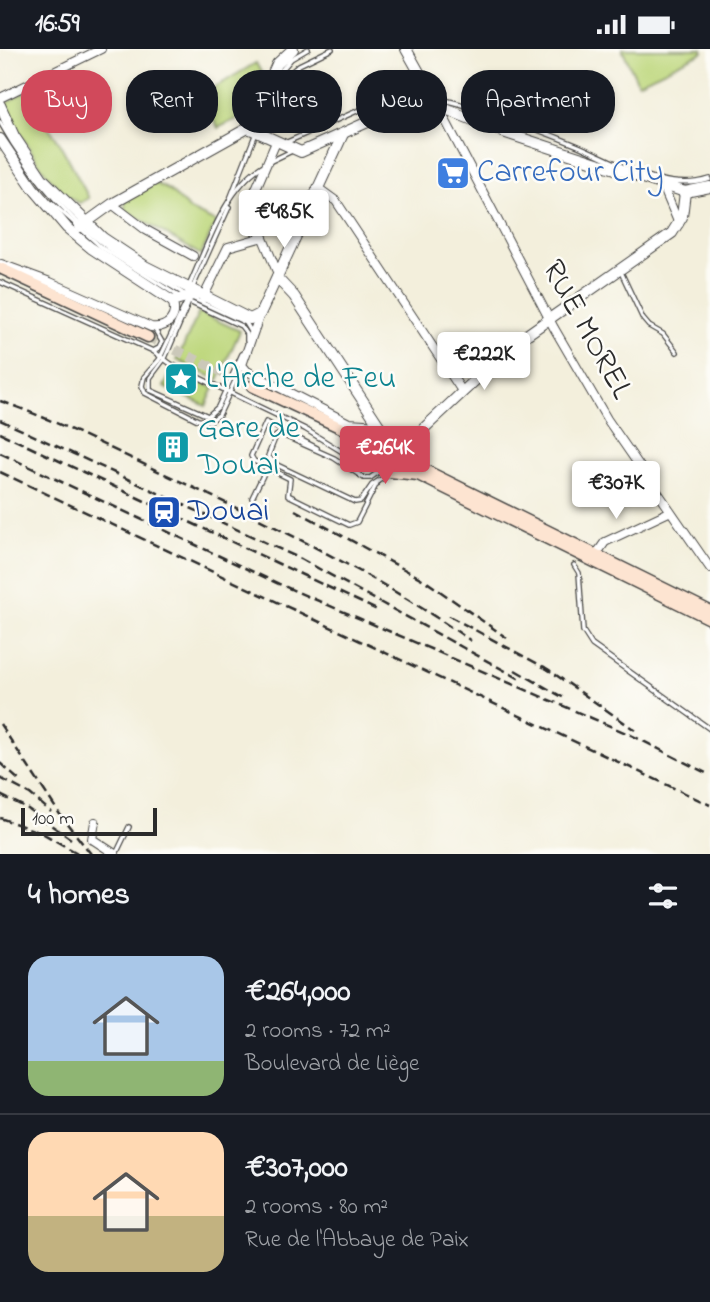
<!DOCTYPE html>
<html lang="en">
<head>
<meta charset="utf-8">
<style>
  :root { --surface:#171b24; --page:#20242c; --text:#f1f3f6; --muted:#9ea1a6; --line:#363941; --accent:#d1495b }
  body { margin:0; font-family:"Indie Flower",sans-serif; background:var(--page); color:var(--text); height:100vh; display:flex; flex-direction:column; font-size:26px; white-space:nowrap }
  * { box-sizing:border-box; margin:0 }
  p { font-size:23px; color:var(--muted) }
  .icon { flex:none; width:38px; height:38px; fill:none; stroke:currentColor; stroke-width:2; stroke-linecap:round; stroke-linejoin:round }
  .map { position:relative; height:805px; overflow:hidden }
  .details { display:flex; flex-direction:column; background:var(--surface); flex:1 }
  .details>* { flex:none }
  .guide { position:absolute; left:21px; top:21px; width:668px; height:63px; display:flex; gap:14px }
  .scale { position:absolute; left:21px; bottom:18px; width:136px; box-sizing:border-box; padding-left:7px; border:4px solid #2b2b2b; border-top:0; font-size:19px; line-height:24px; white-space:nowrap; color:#2b2b2b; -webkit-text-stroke:5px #fdfcf7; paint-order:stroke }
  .price { position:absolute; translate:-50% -60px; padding:0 16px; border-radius:7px; background:#fff; color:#222; font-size:23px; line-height:46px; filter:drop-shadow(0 2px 4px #0008) }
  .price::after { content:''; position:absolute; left:50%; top:42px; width:21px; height:16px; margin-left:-10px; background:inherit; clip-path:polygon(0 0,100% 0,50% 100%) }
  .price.selected { background:var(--accent); color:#fff }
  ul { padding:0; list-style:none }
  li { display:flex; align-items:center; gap:21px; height:175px; padding:0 28px }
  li+li { border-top:2px solid var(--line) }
  li span { display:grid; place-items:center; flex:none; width:196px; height:140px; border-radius:21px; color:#555 }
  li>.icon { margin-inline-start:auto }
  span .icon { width:84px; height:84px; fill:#fffc; stroke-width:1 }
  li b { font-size:30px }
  h2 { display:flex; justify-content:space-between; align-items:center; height:84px; padding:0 28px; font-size:30px }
  .chip { padding:0 24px; border-radius:28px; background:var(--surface); box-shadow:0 4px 10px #0003; font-size:24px; line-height:63px }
  .chip.selected { background:var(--accent); color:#fff }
  .status { display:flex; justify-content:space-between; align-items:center; height:49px; padding:0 35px; background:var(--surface); direction:ltr }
  .status svg { height:19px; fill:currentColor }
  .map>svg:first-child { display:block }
  .green { fill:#bdd77c; stroke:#748154; stroke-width:2 }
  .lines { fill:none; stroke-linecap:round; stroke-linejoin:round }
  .secondary-tunnel { stroke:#cbc8b9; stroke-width:10; stroke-dasharray:10 5; stroke-linecap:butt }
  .service-casing { stroke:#494846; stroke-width:6 }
  .minor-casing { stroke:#494846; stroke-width:10 }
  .tertiary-casing { stroke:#494846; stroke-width:12 }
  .secondary-casing { stroke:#494846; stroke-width:13 }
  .service { stroke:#fff; stroke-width:3.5 }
  .minor { stroke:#fff; stroke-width:8 }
  .tertiary { stroke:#fff; stroke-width:10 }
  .secondary { stroke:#fde4d1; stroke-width:10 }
  .rail { stroke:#2b2b2b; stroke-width:2.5; stroke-dasharray:10 5; stroke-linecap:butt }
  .labels { text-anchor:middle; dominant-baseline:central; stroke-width:5; stroke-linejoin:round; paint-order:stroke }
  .shop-label { font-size:32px; fill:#366cbe; stroke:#fdfcf7; text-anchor:start }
  .street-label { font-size:32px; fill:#2b2b2b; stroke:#fdfcf7 }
  .culture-label { font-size:32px; fill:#0d838f; stroke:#fdfcf7; text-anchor:start }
  .transit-label { font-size:32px; fill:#164399; stroke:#fdfcf7; text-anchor:start }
</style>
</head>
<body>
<div class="status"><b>16:59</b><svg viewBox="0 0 49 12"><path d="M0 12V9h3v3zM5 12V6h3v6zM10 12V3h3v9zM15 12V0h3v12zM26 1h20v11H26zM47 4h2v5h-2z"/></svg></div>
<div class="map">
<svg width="710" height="805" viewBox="0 0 710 805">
  <rect width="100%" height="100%" fill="#fdfcf7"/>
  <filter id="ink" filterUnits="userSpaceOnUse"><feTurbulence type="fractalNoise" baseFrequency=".0143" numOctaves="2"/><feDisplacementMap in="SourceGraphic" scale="14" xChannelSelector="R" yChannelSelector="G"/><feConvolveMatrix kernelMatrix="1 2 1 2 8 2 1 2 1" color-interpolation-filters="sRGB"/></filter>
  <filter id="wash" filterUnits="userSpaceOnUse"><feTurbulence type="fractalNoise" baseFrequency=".00686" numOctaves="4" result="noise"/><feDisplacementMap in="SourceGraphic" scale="28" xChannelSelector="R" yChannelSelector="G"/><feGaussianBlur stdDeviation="1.57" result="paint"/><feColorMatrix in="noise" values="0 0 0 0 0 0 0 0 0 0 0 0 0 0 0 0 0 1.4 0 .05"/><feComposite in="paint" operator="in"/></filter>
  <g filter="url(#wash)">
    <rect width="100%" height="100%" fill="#f3efdc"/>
    <g class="green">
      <path d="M622,0H702L703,3L638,34Z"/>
      <path d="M256,14L264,29L247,65L218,79L200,47Z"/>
      <path d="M24,43L59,93L89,149L80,154C50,144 19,82 5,55Z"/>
      <path d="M155,134L169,141L190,161L216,173L201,206L125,161V152Z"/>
      <path d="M199,263L240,282L218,331L177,311Z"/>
      <path d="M173,320L214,339L206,357L164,338Z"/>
    </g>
  </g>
  <g filter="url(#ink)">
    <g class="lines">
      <path class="secondary-tunnel" d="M148,288L252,337"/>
      <g class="service-casing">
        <g id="service">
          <path d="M437,49C483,60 532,78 576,96C617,113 665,145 710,130"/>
          <path d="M0,73C32,130 72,176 127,212C146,224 166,233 184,245"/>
          <path d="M263,85L290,24L299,16L332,0"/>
          <path d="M285,94L402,42L416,32"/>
          <path d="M269,113L294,101"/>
          <path d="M230,150L280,23L291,10L308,0"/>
          <path d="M52,154L101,198L180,248"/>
          <path d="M621,223L643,270L649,277L663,285L677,303"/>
          <path d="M0,233L153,302L159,299L162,293L154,279"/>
          <path d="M189,237C207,198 224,141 262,117"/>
          <path d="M192,240L229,158"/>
          <path d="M191,248L165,309L150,329V341L208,367L218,358L242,305"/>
          <path d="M194,250L246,274L252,284"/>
          <path d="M187,252L159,311L144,328L142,337L145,344L198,371L210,372L219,366L241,319"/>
          <path d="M187,252L241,277L247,285V292"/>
          <path d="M153,302L171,315L305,380L362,415H380"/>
          <path d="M317,399L266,373L251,407L254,412L290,430L288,446L349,476L357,473L377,434"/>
          <path d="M383,420L370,429H364L334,409L280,385L276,387L268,407L275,415L355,453L361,452L372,436L389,425"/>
          <path d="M252,449L267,418"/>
          <path d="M574,516L579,524L583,582L592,596L710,680"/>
          <path d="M116,805L129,778"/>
        </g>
      </g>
      <g class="minor-casing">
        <g id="minor">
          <path d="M0,49L101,0"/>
          <path d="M438,57L554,279L607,370L710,519"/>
          <path d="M276,93L249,156L278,225"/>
          <path d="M662,135L679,175"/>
          <path d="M318,139L336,152L462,342"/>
          <path d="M112,155L146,181L193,207"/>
          <path d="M1,215L50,233L151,278C167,280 179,268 172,252"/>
          <path d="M203,249L228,198L263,188"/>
          <path d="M260,265L242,316L247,322L349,374L379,376"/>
          <path d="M593,510L605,493L669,463"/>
          <path d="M95,773L92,790L115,805"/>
        </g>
      </g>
      <g class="tertiary-casing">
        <g id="tertiary">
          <path d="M406,0L438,57L503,83L685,143L710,138"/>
          <path d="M0,56L14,87L42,129L103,189L145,217L250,270L260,265L343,85"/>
          <path d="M248,79L301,103L410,54L418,45L421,30"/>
          <path d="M248,79L277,15L293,0"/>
          <path d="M0,90L33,139L67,179L91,199L172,252L197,245"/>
          <path d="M80,178L112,155L248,79"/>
          <path d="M277,229L294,247L392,396"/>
          <path d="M404,398L515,294L672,184L682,168L685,143"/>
        </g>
      </g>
      <g class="secondary-casing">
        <g id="secondary">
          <path d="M0,219L148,288"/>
          <path d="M252,337L369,392L390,397"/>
          <path d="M710,562L425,421L415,414L402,397L392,396L383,404V414L390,423L418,426L710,570"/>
        </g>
      </g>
      <use href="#service" class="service"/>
      <use href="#minor" class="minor"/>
      <use href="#tertiary" class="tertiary"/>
      <use href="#secondary" class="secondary"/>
      <g class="rail">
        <path d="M0,352C59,372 114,402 171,428C275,477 376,525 471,592"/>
        <path d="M0,371L301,510L522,631"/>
        <path d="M0,384L377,561"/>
        <path d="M0,404L279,535L631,686L710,726"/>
        <path d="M0,423L710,756"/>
        <path d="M295,461L424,531L507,589"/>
        <path d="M449,567L551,622"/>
        <path d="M543,617L635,681"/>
        <path d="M515,621L564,649"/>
        <path d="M0,675L61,767L91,805"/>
        <path d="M0,714L21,733"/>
        <path d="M0,729L30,745L51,763"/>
        <path d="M0,746L25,758L71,790"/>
        <path d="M0,769L42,784L79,805"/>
      </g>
    </g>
  </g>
  <defs>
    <g id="supermarket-square" transform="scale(1.75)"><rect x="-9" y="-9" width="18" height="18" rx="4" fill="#3f7fe0" stroke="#fdfcf7"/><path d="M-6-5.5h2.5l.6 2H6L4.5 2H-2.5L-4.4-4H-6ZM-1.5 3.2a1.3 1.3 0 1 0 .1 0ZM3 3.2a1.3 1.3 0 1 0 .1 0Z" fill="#fff"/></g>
    <g id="sight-square" transform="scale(1.75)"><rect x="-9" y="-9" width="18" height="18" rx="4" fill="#0f9aa8" stroke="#fdfcf7"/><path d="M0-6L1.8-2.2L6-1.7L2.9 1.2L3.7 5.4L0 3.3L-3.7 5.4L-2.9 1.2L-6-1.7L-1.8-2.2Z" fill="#fff"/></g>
    <g id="building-square" transform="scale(1.75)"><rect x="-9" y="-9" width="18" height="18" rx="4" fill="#0f9aa8" stroke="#fdfcf7"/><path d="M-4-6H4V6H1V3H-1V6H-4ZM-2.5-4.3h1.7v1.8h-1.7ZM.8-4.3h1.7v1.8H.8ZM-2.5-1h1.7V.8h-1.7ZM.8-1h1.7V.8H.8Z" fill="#fff"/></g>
    <g id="station-square" transform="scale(1.75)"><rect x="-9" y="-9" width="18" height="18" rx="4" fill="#1a4fb4" stroke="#fdfcf7"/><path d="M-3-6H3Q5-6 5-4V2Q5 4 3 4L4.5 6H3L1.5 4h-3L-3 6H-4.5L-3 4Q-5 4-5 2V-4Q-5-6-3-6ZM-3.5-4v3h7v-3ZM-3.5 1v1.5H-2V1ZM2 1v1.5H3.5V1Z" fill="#fff"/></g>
  </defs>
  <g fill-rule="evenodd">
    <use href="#supermarket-square" x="453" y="124"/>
    <use href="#sight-square" x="181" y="330"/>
    <use href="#building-square" x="173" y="398"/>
    <use href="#station-square" x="164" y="463"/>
  </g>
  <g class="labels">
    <g class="shop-label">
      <text x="477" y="124">Carrefour City</text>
    </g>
    <g class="street-label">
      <text transform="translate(586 281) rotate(61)">RUE MOREL</text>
    </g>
    <g class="culture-label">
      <text x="206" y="330">L'Arche de Feu</text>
      <text x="198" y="380">Gare de<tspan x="198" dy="37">Douai</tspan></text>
    </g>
    <g class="transit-label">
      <text x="188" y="463">Douai</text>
    </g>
  </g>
</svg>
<div class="scale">100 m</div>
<b class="price" style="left:284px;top:201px">€485K</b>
<b class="price" style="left:484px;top:343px">€222K</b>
<b class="price selected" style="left:385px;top:437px">€264K</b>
<b class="price" style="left:616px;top:472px">€307K</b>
<div class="guide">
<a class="chip selected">Buy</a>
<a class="chip">Rent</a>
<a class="chip">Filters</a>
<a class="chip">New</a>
<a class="chip">Apartment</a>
</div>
</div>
<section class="details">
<h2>4 homes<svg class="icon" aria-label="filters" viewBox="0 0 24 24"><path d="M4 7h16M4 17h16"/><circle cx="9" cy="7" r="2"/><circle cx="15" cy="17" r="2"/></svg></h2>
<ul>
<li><span style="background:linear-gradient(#a9c7e8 75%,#8fb573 0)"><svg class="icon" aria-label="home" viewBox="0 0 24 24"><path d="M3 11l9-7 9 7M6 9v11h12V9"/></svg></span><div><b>€264,000</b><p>2 rooms · 72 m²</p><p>Boulevard de Liège</p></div></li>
<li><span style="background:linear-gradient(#ffd9b3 60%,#c2b280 0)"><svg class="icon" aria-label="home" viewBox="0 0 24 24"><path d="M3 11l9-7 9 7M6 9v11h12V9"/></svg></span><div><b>€307,000</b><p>2 rooms · 80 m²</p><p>Rue de l'Abbaye de Paix</p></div></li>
</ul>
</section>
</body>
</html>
